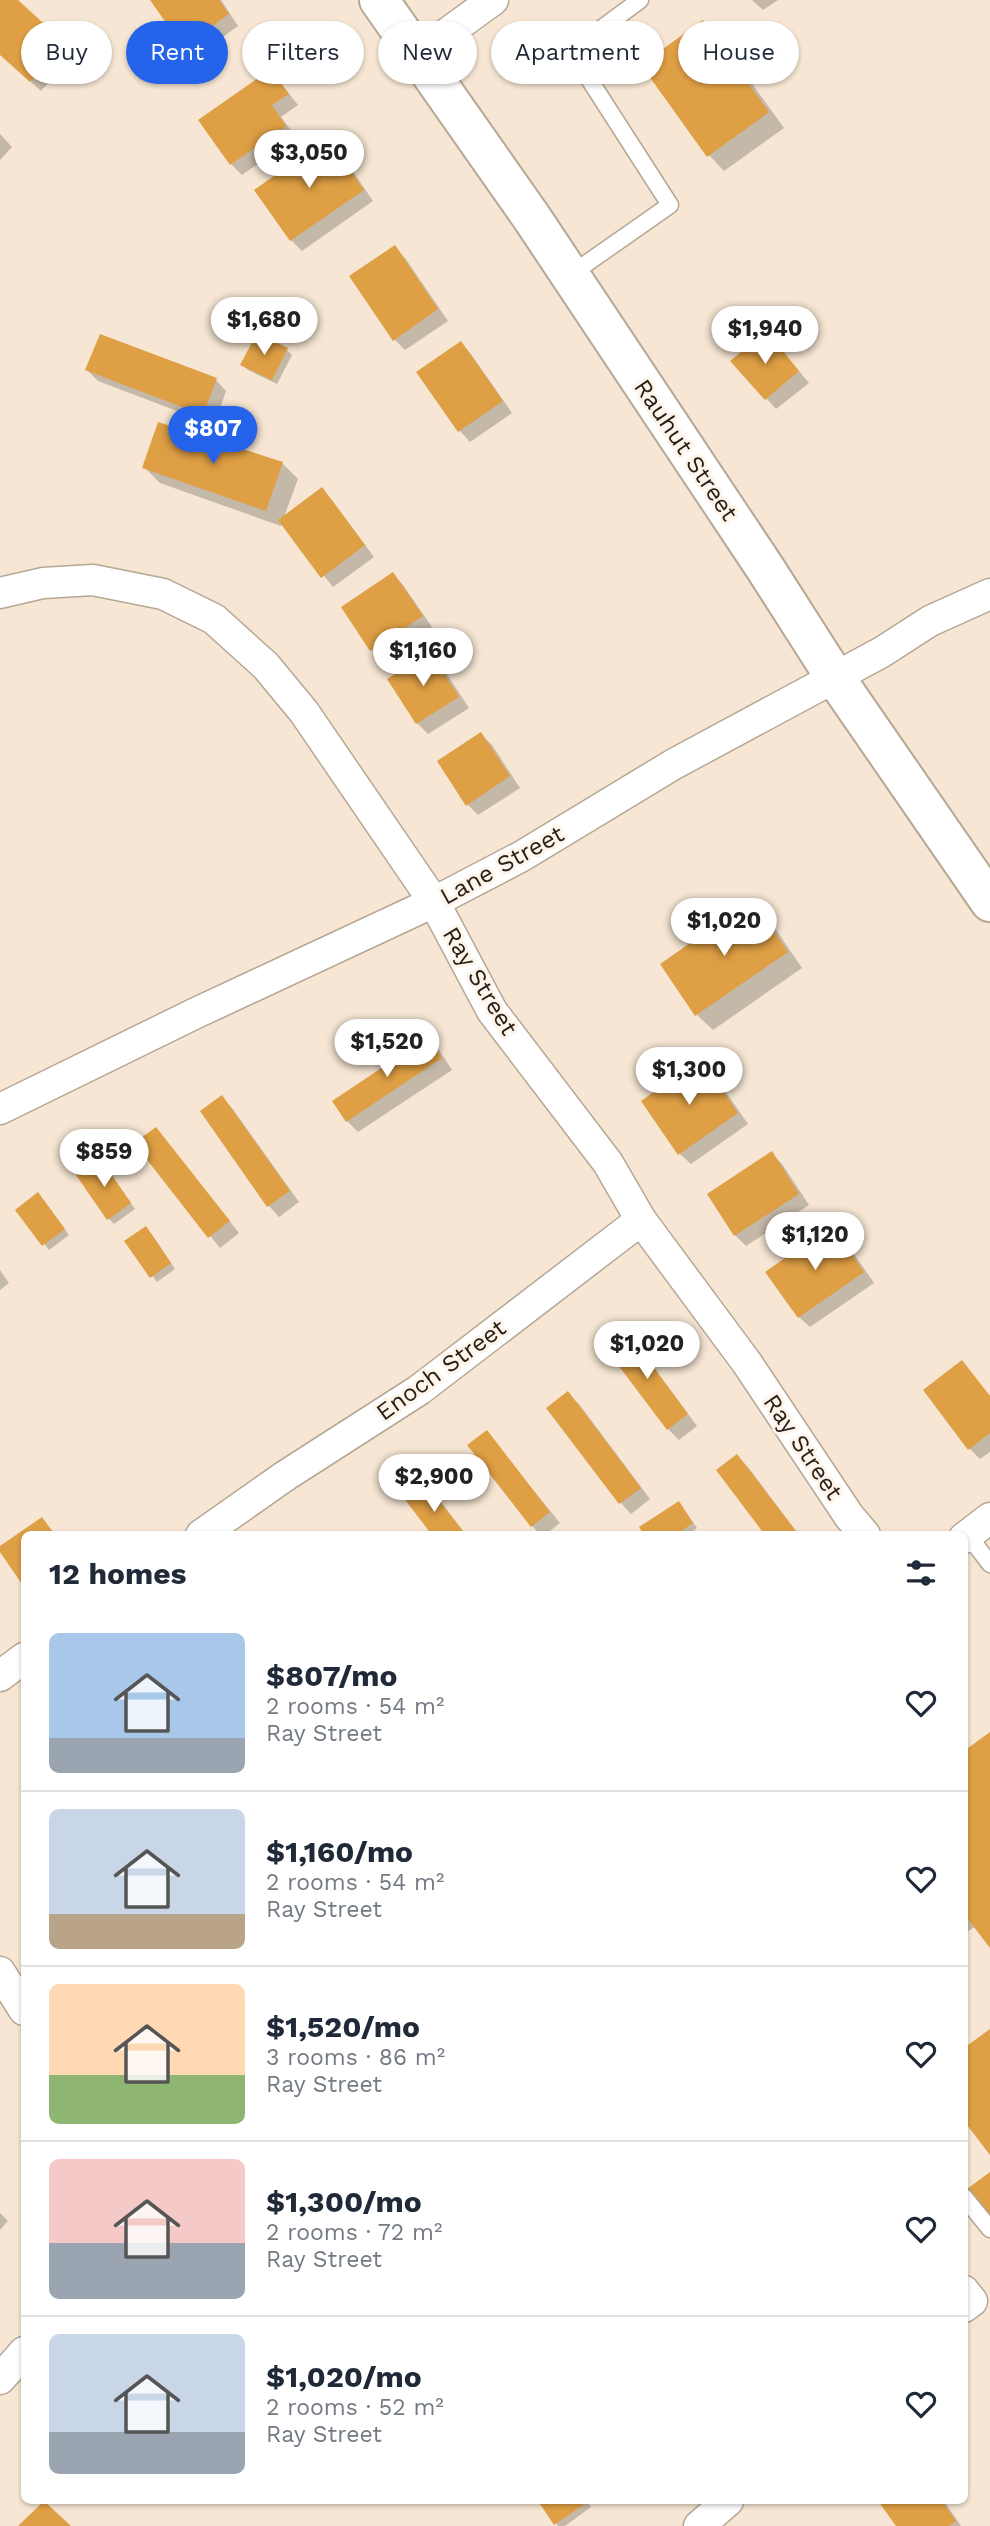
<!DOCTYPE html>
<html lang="en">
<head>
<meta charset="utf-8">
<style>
  :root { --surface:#fff; --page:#f2f2f3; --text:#1f2937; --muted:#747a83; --line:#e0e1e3; --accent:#2563eb }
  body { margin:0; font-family:"Work Sans",sans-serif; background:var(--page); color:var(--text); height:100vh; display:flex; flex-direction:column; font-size:26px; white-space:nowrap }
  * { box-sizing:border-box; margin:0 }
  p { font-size:23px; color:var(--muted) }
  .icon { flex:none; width:38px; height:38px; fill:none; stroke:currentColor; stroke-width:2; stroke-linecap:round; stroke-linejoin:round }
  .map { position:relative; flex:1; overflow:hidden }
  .details { position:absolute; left:21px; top:1531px; width:947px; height:973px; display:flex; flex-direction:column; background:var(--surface); border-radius:10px; box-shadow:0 2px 5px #0004 }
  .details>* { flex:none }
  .banner { position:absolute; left:21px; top:21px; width:948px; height:63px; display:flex; gap:14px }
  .price { position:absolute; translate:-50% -60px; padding:0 16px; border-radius:24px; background:#fff; color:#222; font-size:23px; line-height:46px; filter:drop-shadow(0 2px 4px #0008) }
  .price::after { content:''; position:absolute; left:50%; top:42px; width:21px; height:16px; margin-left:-10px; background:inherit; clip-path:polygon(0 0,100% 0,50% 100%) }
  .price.on { background:var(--accent); color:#fff }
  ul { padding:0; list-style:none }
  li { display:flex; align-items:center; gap:21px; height:175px; padding:0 28px }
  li+li { border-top:2px solid var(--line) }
  li span { display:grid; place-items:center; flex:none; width:196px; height:140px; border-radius:10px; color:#555 }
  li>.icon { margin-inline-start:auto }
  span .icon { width:84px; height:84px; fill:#fffc; stroke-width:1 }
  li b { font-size:30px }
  h2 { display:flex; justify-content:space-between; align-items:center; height:84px; padding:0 28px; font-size:30px }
  .pill { padding:0 24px; border-radius:32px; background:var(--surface); box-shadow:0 2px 5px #0004; font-size:24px; line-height:63px }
  .pill.on { background:var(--accent); color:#fff }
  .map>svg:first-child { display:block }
  .shadow { fill:#0003 }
  .building { fill:#df9f44 }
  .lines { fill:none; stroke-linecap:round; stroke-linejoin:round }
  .service-casing { stroke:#b6a795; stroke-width:19 }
  .minor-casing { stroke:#b6a795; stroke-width:33 }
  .secondary-casing { stroke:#b6a795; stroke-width:42 }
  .service { stroke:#fff; stroke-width:16 }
  .minor { stroke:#fff; stroke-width:30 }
  .secondary { stroke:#fff; stroke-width:38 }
  .labels { text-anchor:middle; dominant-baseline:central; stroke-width:6; stroke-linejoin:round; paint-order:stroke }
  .street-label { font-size:24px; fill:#251f18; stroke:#fef4e9 }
</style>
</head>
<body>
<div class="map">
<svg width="990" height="2526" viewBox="0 0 990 2526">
  <rect width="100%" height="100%" fill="#f6e6d3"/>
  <g class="shadow">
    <path d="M0,0H15L74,55L41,91L0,54Z"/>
    <path d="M152,0H221L238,26L195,57L184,46Z"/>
    <path d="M752,0H778L763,10Z"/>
    <path d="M703,22L719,38L784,128L724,171L709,155Z"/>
    <path d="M271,71L298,105L281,117L296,137L242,175L231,164Z"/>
    <path d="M0,134L12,147L0,160Z"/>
    <path d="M328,140L339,151L373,201L302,251L291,240Z"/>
    <path d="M395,247L405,258L448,321L405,350L394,339Z"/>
    <path d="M767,333L809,383L776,409L766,398Z"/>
    <path d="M461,343L471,354L512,413L470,442L460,431L419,372Z"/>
    <path d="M287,350L292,355L277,384L248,370L242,365Z"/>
    <path d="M87,370L216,380L226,391L214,425L98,381Z"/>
    <path d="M282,463L298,479L284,517L321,490L332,500L374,557L333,587L282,523L281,526L160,483L144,467Z"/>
    <path d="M393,574L403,585L432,627L382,660L372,650Z"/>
    <path d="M430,654L441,665L469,708L428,734L417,723L390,680Z"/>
    <path d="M481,734L492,745L520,788L478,815L467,804Z"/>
    <path d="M752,902L768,918L802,968L713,1030L697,1015Z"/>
    <path d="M428,1039L439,1050L452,1070L358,1132L347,1121Z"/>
    <path d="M701,1061L712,1072L748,1124L691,1164L680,1154L643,1102Z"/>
    <path d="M222,1098L232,1108L299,1202L279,1217L269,1206L202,1111Z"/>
    <path d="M156,1129L239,1233L220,1248L137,1144Z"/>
    <path d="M772,1154L782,1164L809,1205L746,1246L735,1235Z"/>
    <path d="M105,1166L135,1209L114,1224L109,1219Z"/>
    <path d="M43,1200L69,1235L49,1250L17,1210Z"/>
    <path d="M832,1227L843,1238L874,1283L810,1327L799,1317Z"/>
    <path d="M151,1233L175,1269L157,1282L127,1241Z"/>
    <path d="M0,1270L9,1283L0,1290Z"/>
    <path d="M627,1336L638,1346L697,1426L679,1440L668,1429Z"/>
    <path d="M962,1363L990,1396V1452L980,1459L970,1449Z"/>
    <path d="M568,1394L579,1404L650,1499L631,1514L621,1503L549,1408Z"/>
    <path d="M487,1433L560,1523L545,1535H541L532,1526L469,1446Z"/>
    <path d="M737,1456L748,1467L799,1535H768Z"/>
    <path d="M427,1487L438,1498L466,1535H434Z"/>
    <path d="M683,1508L697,1528L688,1535H646Z"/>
    <path d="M42,1519L56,1535H24V1584L0,1548Z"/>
    <path d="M990,1734V1945L976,1926L964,1934V1753Z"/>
    <path d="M0,2213L8,2221L0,2230Z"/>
    <path d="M540,2501H587L591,2507L565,2526H558Z"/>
    <path d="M880,2501H944L961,2526H898Z"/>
  </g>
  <g class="building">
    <path d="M0,0H18L65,43L30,82L0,55Z"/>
    <path d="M150,0H219L229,14L183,47Z"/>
    <path d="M703,20L769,112L707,157L641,65Z"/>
    <path d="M271,69L289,94L272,105L286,126L230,165L198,120Z"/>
    <path d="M328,138L364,190L290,241L254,190Z"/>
    <path d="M395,245L438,309L393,341L349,276Z"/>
    <path d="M767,331L799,371L765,400L730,361Z"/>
    <path d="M257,333L288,348L272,380L240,365Z"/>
    <path d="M100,334L217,378L203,415L85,370Z"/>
    <path d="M461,341L503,401L458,432L416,372Z"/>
    <path d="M158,422L283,462L266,511L142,468Z"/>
    <path d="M322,487L365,545L321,578L278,520Z"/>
    <path d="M393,572L423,616L370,651L341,607Z"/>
    <path d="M430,652L459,697L416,724L387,679Z"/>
    <path d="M481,732L510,776L466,806L437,761Z"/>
    <path d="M752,900L788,952L695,1016L660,964Z"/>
    <path d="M428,1037L442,1058L346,1122L332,1101Z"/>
    <path d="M701,1059L738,1113L678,1155L641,1101Z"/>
    <path d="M222,1095L290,1191L267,1207L200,1111Z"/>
    <path d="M156,1127L230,1221L208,1238L134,1143Z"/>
    <path d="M772,1151L799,1194L734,1236L707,1194Z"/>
    <path d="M100,1158L131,1203L107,1220L76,1175Z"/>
    <path d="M38,1192L65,1229L42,1246L15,1210Z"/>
    <path d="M832,1225L864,1272L798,1318L765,1272Z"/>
    <path d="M146,1226L171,1263L150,1278L124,1241Z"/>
    <path d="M628,1333L688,1414L667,1430L606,1349Z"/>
    <path d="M962,1360L990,1396V1433L968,1450L923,1390Z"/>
    <path d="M568,1391L641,1488L619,1504L546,1408Z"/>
    <path d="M487,1430L550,1512L531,1527L467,1445Z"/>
    <path d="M737,1454L799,1535H765L716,1470Z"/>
    <path d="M427,1485L466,1535H432L406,1501Z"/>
    <path d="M679,1501L693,1523L675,1535H644L639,1527Z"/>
    <path d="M42,1517L55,1535H24V1587L0,1552V1546Z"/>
    <path d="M990,1732V1948L964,1914V1751Z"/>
    <path d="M990,2029V2155L964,2121V2048Z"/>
    <path d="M990,2172V2220L967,2189Z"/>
    <path d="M44,2501L71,2526H18Z"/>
    <path d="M538,2501H589L554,2525Z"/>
    <path d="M878,2501H942L956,2521L949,2526H896Z"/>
  </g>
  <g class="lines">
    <g class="service-casing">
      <g id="service">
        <path d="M570,275L670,205L571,51L640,0"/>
        <path d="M968,1535L990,1564"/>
        <path d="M964,2197L990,2229"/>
      </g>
    </g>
    <g class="minor-casing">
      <g id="minor">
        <path d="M417,55L493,0"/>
        <path d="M0,593L43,583L93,580L163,594L214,619L266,666L304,712L434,902L492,1011L608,1163L641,1220L747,1363L849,1516L865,1535"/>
        <path d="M0,1109L196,1013L434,902L522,856L674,764L882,652L930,621L990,594"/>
        <path d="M201,1535L285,1476L419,1390L641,1220"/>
        <path d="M964,1538L990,1518"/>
        <path d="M0,1676L24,1658"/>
        <path d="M0,1972L24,2010"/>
        <path d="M964,2291L972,2301L964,2307"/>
        <path d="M0,2379L24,2352"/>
        <path d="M699,2526L728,2501"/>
      </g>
    </g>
    <g class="secondary-casing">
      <path id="secondary" d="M379,0L532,218L765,568L834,676L990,902"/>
    </g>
    <use href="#service" class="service"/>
    <use href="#minor" class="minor"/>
    <use href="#secondary" class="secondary"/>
  </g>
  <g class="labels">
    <g class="street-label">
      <text transform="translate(686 450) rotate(56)">Rauhut Street</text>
      <text transform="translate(502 865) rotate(-29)">Lane Street</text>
      <text transform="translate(480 981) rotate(59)">Ray Street</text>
      <text transform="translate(441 1370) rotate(-36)">Enoch Street</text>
      <text transform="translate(803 1447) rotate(56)">Ray Street</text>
    </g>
  </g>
</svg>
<b class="price" style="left:309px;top:190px">$3,050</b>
<b class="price" style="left:264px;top:357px">$1,680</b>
<b class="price" style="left:765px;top:366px">$1,940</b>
<b class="price on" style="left:213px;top:466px">$807</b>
<b class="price" style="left:423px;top:688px">$1,160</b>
<b class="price" style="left:724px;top:958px">$1,020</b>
<b class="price" style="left:387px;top:1079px">$1,520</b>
<b class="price" style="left:689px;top:1107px">$1,300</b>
<b class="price" style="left:104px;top:1189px">$859</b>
<b class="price" style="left:815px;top:1272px">$1,120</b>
<b class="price" style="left:647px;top:1381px">$1,020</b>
<b class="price" style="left:434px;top:1514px">$2,900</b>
<div class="banner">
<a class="pill">Buy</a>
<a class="pill on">Rent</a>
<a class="pill">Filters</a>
<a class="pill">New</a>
<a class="pill">Apartment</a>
<a class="pill">House</a>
</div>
<section class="details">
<h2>12 homes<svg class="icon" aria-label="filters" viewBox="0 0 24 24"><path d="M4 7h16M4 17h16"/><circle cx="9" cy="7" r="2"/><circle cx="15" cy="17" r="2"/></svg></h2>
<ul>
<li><span style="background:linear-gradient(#a9c7e8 75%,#9aa5b1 0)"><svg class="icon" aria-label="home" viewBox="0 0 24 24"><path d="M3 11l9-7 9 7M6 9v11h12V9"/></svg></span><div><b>$807/mo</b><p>2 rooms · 54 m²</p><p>Ray Street</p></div><svg class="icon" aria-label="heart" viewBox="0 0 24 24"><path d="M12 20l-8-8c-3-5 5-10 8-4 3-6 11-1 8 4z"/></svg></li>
<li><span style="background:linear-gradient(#c9d6e8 75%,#b9a48a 0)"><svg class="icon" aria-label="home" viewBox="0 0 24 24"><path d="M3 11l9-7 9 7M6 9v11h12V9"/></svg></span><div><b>$1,160/mo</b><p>2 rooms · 54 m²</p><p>Ray Street</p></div><svg class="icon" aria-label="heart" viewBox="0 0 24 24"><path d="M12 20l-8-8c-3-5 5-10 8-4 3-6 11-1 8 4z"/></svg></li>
<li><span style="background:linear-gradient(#ffd9b3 65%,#8fb573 0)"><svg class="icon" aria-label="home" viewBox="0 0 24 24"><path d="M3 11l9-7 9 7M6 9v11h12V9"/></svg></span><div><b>$1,520/mo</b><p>3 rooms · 86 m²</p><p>Ray Street</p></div><svg class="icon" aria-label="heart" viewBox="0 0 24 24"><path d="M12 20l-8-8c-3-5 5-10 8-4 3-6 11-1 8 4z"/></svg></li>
<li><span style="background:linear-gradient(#f6c9c9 60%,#9aa5b1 0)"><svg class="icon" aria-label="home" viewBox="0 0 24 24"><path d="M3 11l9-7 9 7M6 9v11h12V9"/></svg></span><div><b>$1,300/mo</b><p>2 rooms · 72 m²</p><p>Ray Street</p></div><svg class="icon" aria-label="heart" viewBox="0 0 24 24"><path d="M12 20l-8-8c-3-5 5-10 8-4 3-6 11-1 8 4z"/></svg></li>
<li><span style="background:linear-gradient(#c9d6e8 70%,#9aa5b1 0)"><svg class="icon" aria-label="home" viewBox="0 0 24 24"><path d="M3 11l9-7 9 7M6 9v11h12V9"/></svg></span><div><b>$1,020/mo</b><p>2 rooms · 52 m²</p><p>Ray Street</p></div><svg class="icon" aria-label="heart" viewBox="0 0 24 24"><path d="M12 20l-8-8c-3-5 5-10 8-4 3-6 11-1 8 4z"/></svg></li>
</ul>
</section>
</div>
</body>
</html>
